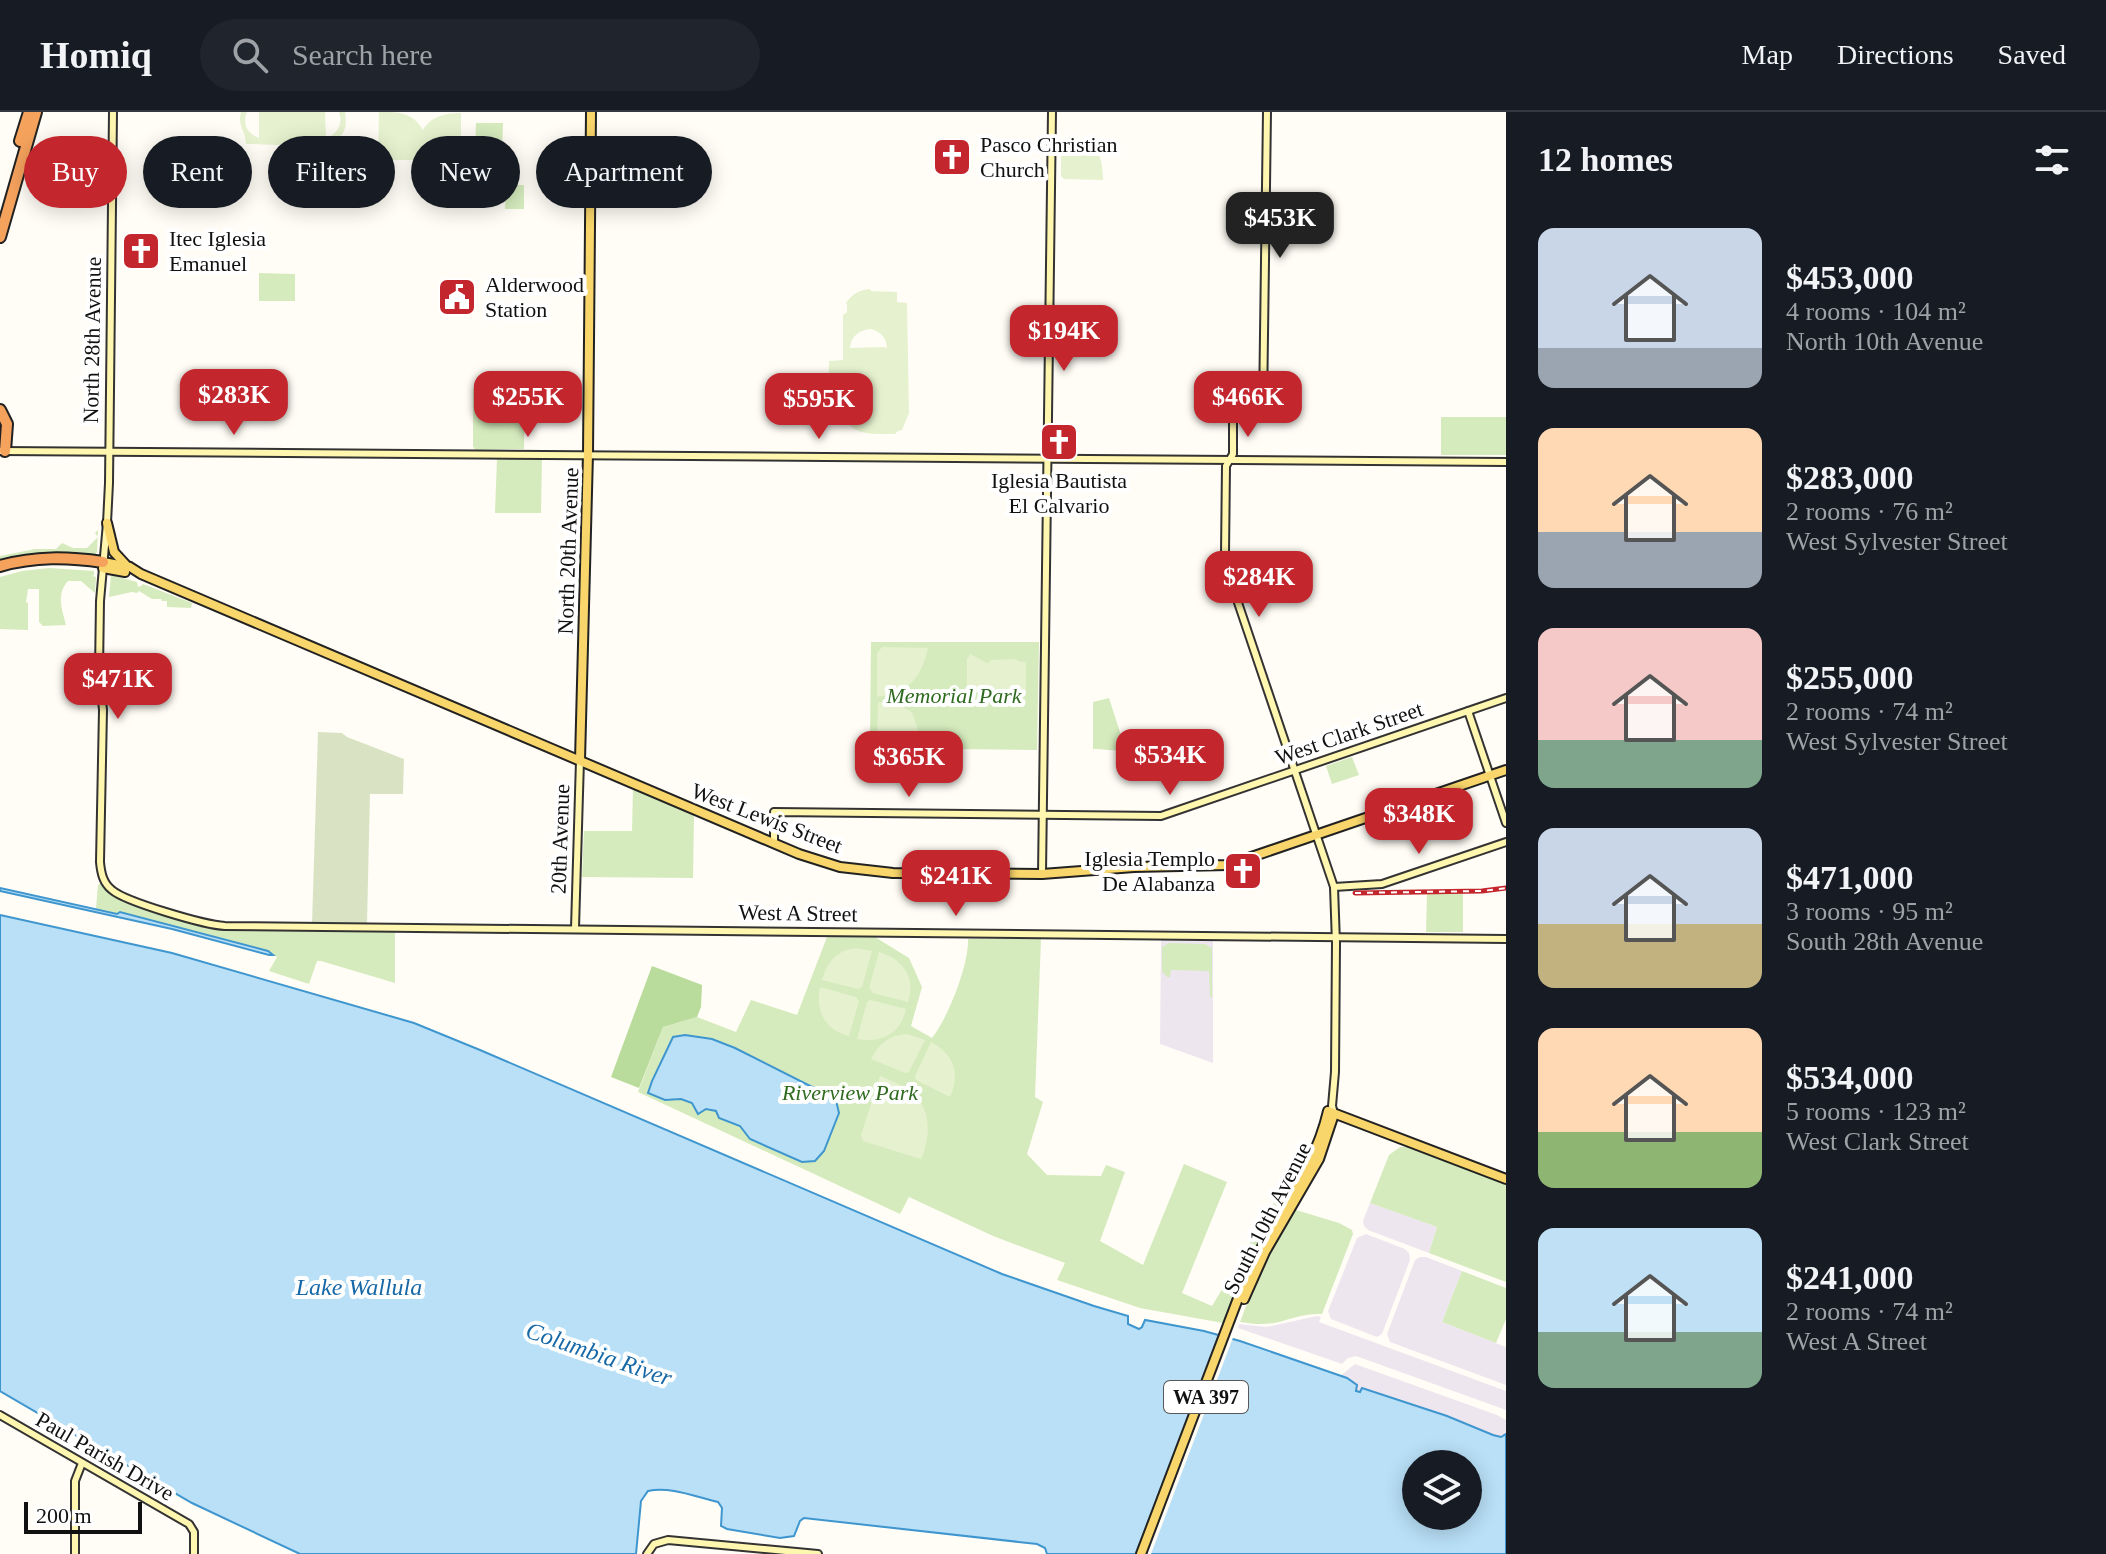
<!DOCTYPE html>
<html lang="en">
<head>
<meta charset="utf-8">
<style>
  :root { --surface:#171b24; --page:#20242c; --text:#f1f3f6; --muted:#9ea1a6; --line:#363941; --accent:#c4262e }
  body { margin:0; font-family:"Times New Roman",serif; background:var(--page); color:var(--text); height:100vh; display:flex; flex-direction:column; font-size:30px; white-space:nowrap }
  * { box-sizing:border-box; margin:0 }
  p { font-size:26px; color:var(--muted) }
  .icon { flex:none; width:44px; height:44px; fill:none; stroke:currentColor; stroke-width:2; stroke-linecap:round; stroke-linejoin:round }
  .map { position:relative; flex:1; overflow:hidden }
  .details { display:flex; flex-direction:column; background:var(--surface); width:600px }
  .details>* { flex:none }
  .guide { position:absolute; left:24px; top:24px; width:760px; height:72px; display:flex; gap:16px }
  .buttons { position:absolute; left:1402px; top:1338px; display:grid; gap:16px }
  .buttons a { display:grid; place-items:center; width:80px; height:80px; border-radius:50%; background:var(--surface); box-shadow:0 4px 20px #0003; font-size:40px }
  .scale { position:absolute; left:24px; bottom:20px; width:118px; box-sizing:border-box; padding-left:8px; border:4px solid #111; border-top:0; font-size:22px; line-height:28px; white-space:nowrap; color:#111; -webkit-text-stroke:6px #fff; paint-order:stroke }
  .price { position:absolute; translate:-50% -68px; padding:0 18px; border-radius:16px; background:var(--accent); color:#fff; font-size:26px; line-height:52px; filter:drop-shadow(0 2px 4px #0008) }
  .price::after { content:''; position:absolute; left:50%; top:48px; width:24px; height:18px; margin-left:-12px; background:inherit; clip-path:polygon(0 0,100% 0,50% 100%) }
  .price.current { background:#222; color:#fff }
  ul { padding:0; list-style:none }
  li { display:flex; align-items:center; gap:24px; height:200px; padding:0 32px }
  li span { display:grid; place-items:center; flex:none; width:224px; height:160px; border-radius:16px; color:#555 }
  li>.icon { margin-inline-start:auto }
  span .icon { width:96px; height:96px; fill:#fffc; stroke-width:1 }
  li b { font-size:34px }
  h2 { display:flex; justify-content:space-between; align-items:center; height:96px; padding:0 32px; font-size:34px }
  .pill { padding:0 28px; border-radius:36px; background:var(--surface); box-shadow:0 4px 20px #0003; font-size:28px; line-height:72px }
  .pill.current { background:var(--accent); color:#fff }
  header { display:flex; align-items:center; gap:48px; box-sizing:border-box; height:112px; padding:0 40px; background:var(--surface); border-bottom:2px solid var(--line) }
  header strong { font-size:38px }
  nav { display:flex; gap:44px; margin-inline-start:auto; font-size:28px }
  .search { width:560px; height:72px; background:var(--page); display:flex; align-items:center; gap:20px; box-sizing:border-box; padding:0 28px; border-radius:44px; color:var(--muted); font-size:30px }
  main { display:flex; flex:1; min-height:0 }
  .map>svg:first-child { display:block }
  .industrial { fill:#eee6ef }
  .green { fill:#d5ebbd }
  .forest { fill:#b9dc9c }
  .cemetery { fill:#d9e3c4 }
  .pitch { fill:#e6f2cf; fill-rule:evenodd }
  .water { fill:#b9e0f7; stroke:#3f96cf; stroke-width:2; fill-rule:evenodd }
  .pier { fill:#fffdf5 }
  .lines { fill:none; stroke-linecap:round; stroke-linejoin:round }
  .secondary-casing { stroke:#333; stroke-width:10 }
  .primary-casing { stroke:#222; stroke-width:12 }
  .highway-casing { stroke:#222; stroke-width:14 }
  .secondary { stroke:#fff6b0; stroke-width:6 }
  .primary { stroke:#f9d66b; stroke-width:8 }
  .highway { stroke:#f5a25d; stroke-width:10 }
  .rail-casing { stroke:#c4262e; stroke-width:5 }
  .rail { stroke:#fff; stroke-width:2; stroke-dasharray:6; stroke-linecap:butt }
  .labels { text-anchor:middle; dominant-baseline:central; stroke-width:8; stroke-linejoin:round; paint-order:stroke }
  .shield { fill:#fff; stroke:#585858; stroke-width:2 }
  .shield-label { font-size:20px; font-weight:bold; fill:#111 }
  .poi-label { font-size:22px; fill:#111; stroke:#fff; text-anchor:start }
  .street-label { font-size:22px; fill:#111; stroke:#fff }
  .park-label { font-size:22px; font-style:italic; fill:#2f6b1f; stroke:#fff }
  .water-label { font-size:24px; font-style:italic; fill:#1768a6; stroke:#fff }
</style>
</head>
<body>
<header>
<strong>Homiq</strong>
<div class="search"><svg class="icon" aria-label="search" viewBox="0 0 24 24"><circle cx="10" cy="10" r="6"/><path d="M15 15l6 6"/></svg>Search here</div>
<nav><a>Map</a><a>Directions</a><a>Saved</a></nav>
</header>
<main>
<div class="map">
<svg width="1506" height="1442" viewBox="0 0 1506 1442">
  <rect width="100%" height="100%" fill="#fffdf5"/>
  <g class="industrial">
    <path d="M1161,828L1213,829V951L1160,932Z"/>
    <path d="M1370,1091L1437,1115L1429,1141L1368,1118L1364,1114L1363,1109Z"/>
    <path d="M1366,1122L1405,1137L1409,1141L1410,1148L1382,1222L1377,1225L1331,1207L1328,1199L1357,1126Z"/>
    <path d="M1420,1145H1426L1462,1159L1442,1210L1506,1235V1273L1390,1230L1387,1222L1415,1148Z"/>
    <path d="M1317,1204L1321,1205L1319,1210L1506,1279V1298L1356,1244L1348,1246L1342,1252L1238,1216L1239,1212L1266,1215Z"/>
    <path d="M1355,1252L1497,1303L1506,1308V1322L1501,1325L1493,1323L1447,1304L1363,1276L1360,1280L1356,1279L1357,1273L1340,1264Z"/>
  </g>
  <g class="green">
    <path d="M476,11H503L502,40H475Z"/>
    <path d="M506,73H524V97H505Z"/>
    <path d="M259,161L295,162V189H259Z"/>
    <path d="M473,277H525L524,337L475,338L473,334Z"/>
    <rect x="1441" y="305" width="65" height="38"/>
    <path d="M497,346L542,347L541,401H495Z"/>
    <path d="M98,418L97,440L95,443L58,440L0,451V444L35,437H56L62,431L73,436H87L98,425L95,421Z"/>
    <path d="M49,456L94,459V463L92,464L96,465L95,481L81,469H68C56,482 62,497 66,513L43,514L39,510V477H28L26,490L28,491V518L0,517V465L22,459Z"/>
    <path d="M111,463L137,470L138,475L141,474L143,472L192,491L191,496L167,495V489H162L161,487H152L139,479L137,481L132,480L109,485Z"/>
    <path d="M871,530H1039L1037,638L870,636Z"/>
    <path d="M1109,586L1126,639C1114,639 1105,637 1093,637V590Z"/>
    <path d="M1352,645L1359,663L1332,672L1326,654Z"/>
    <path d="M633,676L694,703L693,766L582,765L584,719H632Z"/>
    <path d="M102,771L110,781L120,787L213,816L280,819L395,818V871L321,849H317L309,872L269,859L277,845L268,839L120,800L117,802L96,797L98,773Z"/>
    <path d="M1427,781H1463V820H1426Z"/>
    <path d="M827,825H875L909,846L922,875L911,914L932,926C948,906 969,853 968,827H1041L1035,985L1043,990L1027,1042L1047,1063L1101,1064L1106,1053L1125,1060L1100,1129L1143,1153L1184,1052L1227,1070L1182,1181L1212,1194L1275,1089L1281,1091L1242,1165L1223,1211L1140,1196L1057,1168L1065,1151L993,1124L909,1085L900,1102L638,980L663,915L697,905L736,920L751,888L797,903Z"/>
    <path d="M1169,831L1205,832L1212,836V885H1210L1209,859L1171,858L1170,865H1167L1162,859V835Z"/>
    <path d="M1400,1035H1411L1506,1071V1170L1429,1141L1437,1115L1370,1091L1389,1043Z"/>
    <path d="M1296,1098L1339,1111L1352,1118L1353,1122L1322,1202C1304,1201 1291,1207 1274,1211C1263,1213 1252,1212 1240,1210C1255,1170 1271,1136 1293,1099Z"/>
    <path d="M1462,1159L1506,1176V1207L1496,1231L1442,1210Z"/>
  </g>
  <path class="forest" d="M652,854L702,873L701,895L697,905L663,915L639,976L611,965Z"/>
  <path class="cemetery" d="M318,620L342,621L347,625L404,647L403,682H370L367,811L312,812Z"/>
  <g class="pitch">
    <path d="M241,0H247C242,12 247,21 259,26V0H325L326,26C338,22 343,12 339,0H345C347,11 346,22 336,28C323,36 264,32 246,32C246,20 237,13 241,0Z"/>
    <path d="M379,0C400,0 412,0 423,18C431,4 446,1 461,1V45L458,48H380L378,45Z"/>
    <path d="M1061,26C1092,25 1103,37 1103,68L1064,67L1061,64Z"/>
    <path d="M870,177L871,179L897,180V190L907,191L909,301L902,318L898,319L895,322C873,322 845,325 842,296H828L829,249L843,248V203L847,200V193L846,191C852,182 859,178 870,177ZM871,217C881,220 886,225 887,236L883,235L850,236C851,224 859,218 871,217Z"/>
    <path d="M882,535L928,536C920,569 910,578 877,585V541Z"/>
    <path d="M970,542L987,551H989L990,548L1016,547L1018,549L1026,550V582L967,581V547Z"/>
    <path d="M878,590L897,592L912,600L919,621V632L882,631L877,629Z"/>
    <path d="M856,836L872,839L862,875L858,877L822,868C827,850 837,838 856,836Z"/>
    <path d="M879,840C903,847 916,865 908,890L873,881L869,876Z"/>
    <path d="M820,875L856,885L859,889L849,924C825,918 815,899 820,875Z"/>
    <path d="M870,888L906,897C900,923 881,931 857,927L867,890Z"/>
    <path d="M907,922L925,928L909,960L905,961L871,947C879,931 889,923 907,922Z"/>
    <path d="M931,930C953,941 961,962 950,985L916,968L915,964Z"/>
    <path d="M880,964C890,968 900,972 909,978C932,994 931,1025 921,1047L863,1029L861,1023Z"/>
  </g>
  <g class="water">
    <path d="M0,776L117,802L120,800L268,839L273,843H269L172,817L0,779Z"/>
    <path d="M0,803L172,841L414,911L480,938L1002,1162L1094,1194L1128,1204V1212L1139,1217L1142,1215L1145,1208L1204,1219L1240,1229L1347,1266L1357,1273L1356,1279L1360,1280L1362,1276L1447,1304L1493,1323L1501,1325L1506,1322V1442H1047L1045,1436L1037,1432L804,1406L800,1409L794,1424L780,1426L727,1417L721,1414L722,1396L718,1390C696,1385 670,1374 648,1379L641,1389L636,1442H300L192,1391L0,1279ZM1416,1352H1468V1404H1416Z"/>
    <path d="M685,923L712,927L735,936L824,981L835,984L839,1001L824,1039L815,1049L802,1050L750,1027L740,1014L719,1006L716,999L706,997L698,1002L692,991L681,987L665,988L648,981L652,969L673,925Z"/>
  </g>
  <path class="pier" d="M1221,1219L1234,1223L1151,1442H1136Z"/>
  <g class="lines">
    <g class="secondary-casing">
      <g id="secondary">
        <path d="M113,0L109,371L107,411L100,489L99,559L103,598L100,750C101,761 103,771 112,778C126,790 205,813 225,814L1506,827"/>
        <path d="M1267,0L1263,297L1233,296V342L1226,354L1225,442L1229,464L1334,775L1336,831L1335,960L1332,994L1334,1001"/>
        <path d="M0,339L1506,350"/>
        <path d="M1468,599L1506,711"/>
        <path d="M774,731V700L1161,704L1506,586"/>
        <path d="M1042,762L1052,0"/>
        <path d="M1334,775L1382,772L1506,730"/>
        <path d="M575,816L580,648"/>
        <path d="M0,1303L189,1412L194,1420V1442"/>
        <path d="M75,1442V1369L82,1351"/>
        <path d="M647,1442L654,1432L668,1428L818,1442"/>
      </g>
    </g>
    <g class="primary-casing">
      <g id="primary">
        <path d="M107,411L114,440L126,453"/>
        <path d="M103,450L130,455L141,462L799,742L840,755L893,761L1042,762L1134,755L1228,753L1506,658"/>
        <path d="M103,456L125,460"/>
        <path d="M580,648L588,342L591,0"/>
        <path d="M1244,1187L1265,1140L1319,1047L1334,1002"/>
        <path d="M1141,1442L1245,1168C1270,1111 1314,1061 1328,999L1506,1067"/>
      </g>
    </g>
    <g class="highway-casing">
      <g id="highway">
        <path d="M20,29L29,0"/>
        <path d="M0,125L36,0"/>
        <path d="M0,298L7,312L5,339"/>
        <path d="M0,454C35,444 68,445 103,450"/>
      </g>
    </g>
    <use href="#secondary" class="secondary"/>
    <use href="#primary" class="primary"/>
    <use href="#highway" class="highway"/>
    <g class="rail-casing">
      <path id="rail" d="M1355,781L1482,779L1506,776"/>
    </g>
    <use href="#rail" class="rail"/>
  </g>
  <defs>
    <g id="church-square" transform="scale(2)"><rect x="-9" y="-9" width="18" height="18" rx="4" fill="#c4262e" stroke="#fff"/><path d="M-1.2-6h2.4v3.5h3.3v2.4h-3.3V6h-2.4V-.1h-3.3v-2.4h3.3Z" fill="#fff"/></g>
    <g id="civic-square" transform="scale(2)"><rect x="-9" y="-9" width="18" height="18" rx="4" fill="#c4262e" stroke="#fff"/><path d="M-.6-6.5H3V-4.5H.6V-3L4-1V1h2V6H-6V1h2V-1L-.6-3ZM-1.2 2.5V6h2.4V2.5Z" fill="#fff"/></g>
  </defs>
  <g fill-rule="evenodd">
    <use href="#church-square" x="952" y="45"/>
    <use href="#church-square" x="141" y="139"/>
    <use href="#civic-square" x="457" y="185"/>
    <use href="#church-square" x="1059" y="330"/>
    <use href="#church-square" x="1243" y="759"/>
  </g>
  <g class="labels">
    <rect class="shield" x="1164" y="1269" width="84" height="32" rx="6"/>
    <g class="shield-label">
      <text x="1206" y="1285">WA 397</text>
    </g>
    <g class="poi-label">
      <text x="980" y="32">Pasco Christian<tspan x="980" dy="25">Church</tspan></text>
      <text x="169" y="126">Itec Iglesia<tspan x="169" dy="25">Emanuel</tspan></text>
      <text x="485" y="172">Alderwood<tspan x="485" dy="25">Station</tspan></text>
      <text x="1059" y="368" text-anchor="middle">Iglesia Bautista<tspan x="1059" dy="25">El Calvario</tspan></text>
      <text x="1215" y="746" text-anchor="end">Iglesia Templo<tspan x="1215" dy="25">De Alabanza</tspan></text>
    </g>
    <g class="street-label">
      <text transform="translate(92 228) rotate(-89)">North 28th Avenue</text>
      <text transform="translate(568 439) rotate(-88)">North 20th Avenue</text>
      <text transform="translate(1349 621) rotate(-19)">West Clark Street</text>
      <text transform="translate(767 706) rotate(21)">West Lewis Street</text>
      <text transform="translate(560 727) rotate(-88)">20th Avenue</text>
      <text transform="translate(798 801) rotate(1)">West A Street</text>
      <text transform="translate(1267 1106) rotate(-63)">South 10th Avenue</text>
      <text transform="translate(105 1344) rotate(30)">Paul Parish Drive</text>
    </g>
    <g class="park-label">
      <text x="954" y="583">Memorial Park</text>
      <text x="850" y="980">Riverview Park</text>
    </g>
    <g class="water-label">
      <text x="359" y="1175">Lake Wallula</text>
      <text transform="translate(599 1242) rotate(19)">Columbia River</text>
    </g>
  </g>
</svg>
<div class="buttons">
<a><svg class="icon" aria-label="layers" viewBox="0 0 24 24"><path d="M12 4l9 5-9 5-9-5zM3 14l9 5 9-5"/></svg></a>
</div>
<div class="scale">200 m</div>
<b class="price current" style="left:1280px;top:148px">$453K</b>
<b class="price" style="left:1064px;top:261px">$194K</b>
<b class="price" style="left:234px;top:325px">$283K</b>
<b class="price" style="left:528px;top:327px">$255K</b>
<b class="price" style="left:1248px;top:327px">$466K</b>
<b class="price" style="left:819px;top:329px">$595K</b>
<b class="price" style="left:1259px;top:507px">$284K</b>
<b class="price" style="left:118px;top:609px">$471K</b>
<b class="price" style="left:1170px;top:685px">$534K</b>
<b class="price" style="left:909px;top:687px">$365K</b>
<b class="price" style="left:1419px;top:744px">$348K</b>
<b class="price" style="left:956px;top:806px">$241K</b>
<div class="guide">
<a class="pill current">Buy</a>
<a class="pill">Rent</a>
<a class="pill">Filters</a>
<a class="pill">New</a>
<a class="pill">Apartment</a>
</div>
</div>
<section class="details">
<h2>12 homes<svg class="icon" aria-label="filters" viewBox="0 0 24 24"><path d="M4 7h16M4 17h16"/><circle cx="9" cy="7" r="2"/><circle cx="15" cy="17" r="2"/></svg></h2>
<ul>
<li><span style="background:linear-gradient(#c9d6e8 75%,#9aa5b1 0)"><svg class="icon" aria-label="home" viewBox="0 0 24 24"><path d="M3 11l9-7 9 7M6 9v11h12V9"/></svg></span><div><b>$453,000</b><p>4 rooms · 104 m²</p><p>North 10th Avenue</p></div></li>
<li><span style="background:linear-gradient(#ffd9b3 65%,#9aa5b1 0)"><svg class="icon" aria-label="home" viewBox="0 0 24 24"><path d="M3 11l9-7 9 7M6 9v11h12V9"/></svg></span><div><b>$283,000</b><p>2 rooms · 76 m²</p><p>West Sylvester Street</p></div></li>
<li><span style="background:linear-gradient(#f6c9c9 70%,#7fa58c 0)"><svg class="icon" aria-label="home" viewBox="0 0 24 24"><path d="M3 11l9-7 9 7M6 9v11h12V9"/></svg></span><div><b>$255,000</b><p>2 rooms · 74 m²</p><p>West Sylvester Street</p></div></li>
<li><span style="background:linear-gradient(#c9d6e8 60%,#c2b280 0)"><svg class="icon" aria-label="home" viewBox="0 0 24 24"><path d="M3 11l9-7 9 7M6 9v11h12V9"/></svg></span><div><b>$471,000</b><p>3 rooms · 95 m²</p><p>South 28th Avenue</p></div></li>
<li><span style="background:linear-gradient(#ffd9b3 65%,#8fb573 0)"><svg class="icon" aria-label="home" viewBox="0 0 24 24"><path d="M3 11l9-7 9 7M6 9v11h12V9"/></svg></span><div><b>$534,000</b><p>5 rooms · 123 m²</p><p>West Clark Street</p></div></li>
<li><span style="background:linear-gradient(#bfe0f5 65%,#7fa58c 0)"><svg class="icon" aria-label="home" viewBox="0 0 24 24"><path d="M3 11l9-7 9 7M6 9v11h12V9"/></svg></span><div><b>$241,000</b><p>2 rooms · 74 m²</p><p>West A Street</p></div></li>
</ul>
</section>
</main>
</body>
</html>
